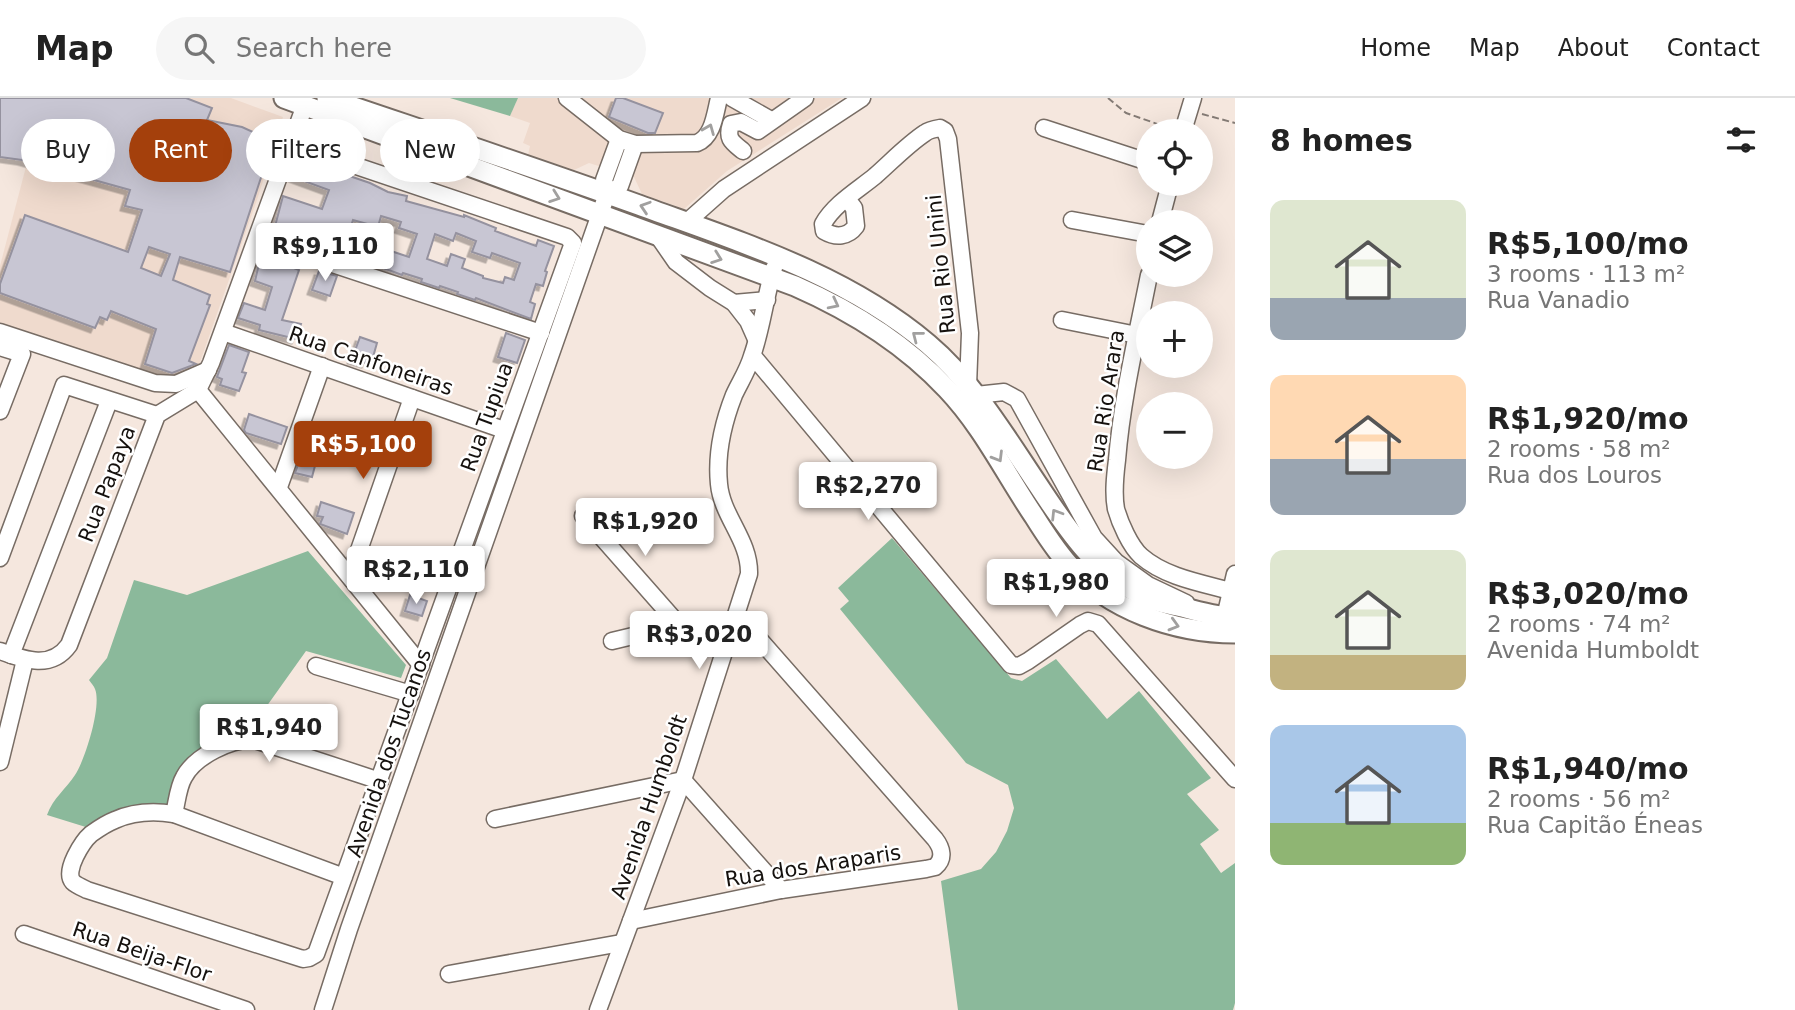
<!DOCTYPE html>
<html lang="en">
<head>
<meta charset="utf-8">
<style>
  :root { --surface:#fff; --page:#f6f6f6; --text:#222; --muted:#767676; --line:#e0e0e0; --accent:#a4400c }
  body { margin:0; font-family:"DejaVu Sans",sans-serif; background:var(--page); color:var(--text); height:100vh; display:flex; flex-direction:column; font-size:26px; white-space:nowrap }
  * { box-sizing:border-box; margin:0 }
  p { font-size:23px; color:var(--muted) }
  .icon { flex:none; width:38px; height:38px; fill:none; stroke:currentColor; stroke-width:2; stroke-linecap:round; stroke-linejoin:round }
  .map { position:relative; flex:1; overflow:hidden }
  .side { display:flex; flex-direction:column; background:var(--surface); width:560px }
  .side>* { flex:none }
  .banner { position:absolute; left:21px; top:21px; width:665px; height:63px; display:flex; gap:14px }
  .buttons { position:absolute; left:1136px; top:21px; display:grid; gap:14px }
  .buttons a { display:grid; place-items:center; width:77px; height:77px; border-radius:50%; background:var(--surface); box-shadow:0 7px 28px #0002; font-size:35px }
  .price { position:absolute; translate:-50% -60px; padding:0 16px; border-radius:7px; background:#fff; color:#222; font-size:23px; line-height:46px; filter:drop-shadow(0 2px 4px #0008) }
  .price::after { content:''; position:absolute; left:50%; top:42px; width:21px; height:16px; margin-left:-10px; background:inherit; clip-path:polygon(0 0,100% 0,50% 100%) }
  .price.active { background:var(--accent); color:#fff }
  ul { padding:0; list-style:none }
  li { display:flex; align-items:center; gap:21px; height:175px; padding:0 35px }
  li span { display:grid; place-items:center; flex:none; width:196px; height:140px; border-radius:14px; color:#555 }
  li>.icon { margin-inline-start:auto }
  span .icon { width:84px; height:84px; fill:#fffc; stroke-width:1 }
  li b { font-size:30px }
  h2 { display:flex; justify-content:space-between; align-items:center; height:84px; padding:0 35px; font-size:30px }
  .chip { padding:0 24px; border-radius:32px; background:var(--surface); box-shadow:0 7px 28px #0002; font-size:24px; line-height:63px }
  .chip.active { background:var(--accent); color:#fff }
  header { display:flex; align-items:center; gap:42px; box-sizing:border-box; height:98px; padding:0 35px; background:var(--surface); border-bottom:2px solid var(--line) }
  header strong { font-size:33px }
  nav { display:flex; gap:38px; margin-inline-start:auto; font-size:24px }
  .search { width:490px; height:63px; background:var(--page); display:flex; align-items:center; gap:18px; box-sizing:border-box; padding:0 24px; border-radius:38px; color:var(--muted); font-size:26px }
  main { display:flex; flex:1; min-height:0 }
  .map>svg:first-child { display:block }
  .built { fill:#efdacd }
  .forest { fill:#8bb99b }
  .building { fill:#c8c6d3; stroke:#95929f; stroke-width:2; fill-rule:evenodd; filter:url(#shadow) }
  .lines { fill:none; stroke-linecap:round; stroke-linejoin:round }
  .minor-casing { stroke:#776c64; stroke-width:19 }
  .major-casing { stroke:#776c64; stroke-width:23 }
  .path { stroke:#847b75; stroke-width:2; stroke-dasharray:7 3.5; stroke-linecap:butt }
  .minor { stroke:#fff; stroke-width:16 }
  .major { stroke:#fff; stroke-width:19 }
  .oneway { stroke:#a1a09f }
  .labels { text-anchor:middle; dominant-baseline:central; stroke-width:5; stroke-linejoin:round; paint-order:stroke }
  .street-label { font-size:21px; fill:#15110e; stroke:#fff }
</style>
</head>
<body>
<header>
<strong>Map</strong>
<div class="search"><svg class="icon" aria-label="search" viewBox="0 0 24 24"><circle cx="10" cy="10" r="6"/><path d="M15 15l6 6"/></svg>Search here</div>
<nav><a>Home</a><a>Map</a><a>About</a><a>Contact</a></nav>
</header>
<main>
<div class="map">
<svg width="1235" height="912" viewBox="0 0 1235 912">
  <defs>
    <filter id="shadow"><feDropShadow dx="-4.5" dy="4.5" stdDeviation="0" flood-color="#0004"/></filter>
  </defs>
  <rect width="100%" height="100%" fill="#f5e7de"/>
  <g class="built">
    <path d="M44,0H231L283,19L257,102L199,267L194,275L181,286L0,238V168Z"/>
    <path d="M518,0H842L727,73L684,111L642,96L634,79L589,65L574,72L528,57L530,48L523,45L530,25L510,18Z"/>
  </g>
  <g class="forest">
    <path d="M450,0H518L510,18Z"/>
    <path d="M892,440L1011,580L1022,583L1056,561L1107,621L1139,593L1211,680L1187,696L1219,732L1200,746L1221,775L1235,765V905L1233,912H958L941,783L981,771L996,754L1007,733L1014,710L1008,687L966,665L840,511L849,503L838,490Z"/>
    <path d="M308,453L406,567L401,580L306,553L249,633L220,643L173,687L168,706L149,708L89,730L47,717C53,700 66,691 75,677C85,662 102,608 95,591C94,588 91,585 89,582L107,560L134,482L187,497Z"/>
  </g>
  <g class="building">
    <path d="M0,0H186L212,10L207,22L242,29L273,43L230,174L180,159L173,182L210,197L207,206L210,207L189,263L196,266L172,275L145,266L156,231L111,213L107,222L100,219L95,230L0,195V186L25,117L128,154L142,112L125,108L130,92L22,62L0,59ZM149,149L170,156L161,178L141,170Z"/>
    <path d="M616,0H623L663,15L655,35H648L609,19Z"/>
    <path d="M297,60L370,85L388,94L407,98L406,103L464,119V117L496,130L495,133L536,148L538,142L554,148L545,173L547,174L543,188L536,186L530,204L535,206L531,221L476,200L475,202L457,196L458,194L440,188L439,190L421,184L422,181L403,175L402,177L343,155L342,158L328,153L329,150L274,132L283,98L322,111L329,92L293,79L295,74L292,73ZM381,118L401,124L399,130L417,136L409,159L388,152L389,149L375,144L373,150L347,141L353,122L378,129ZM456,135L476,143L472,154L490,160L492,155L520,165L514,182L505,179L503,185L483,180V178L462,170L465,161L451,156L447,168L427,161L435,136L453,143Z"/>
    <path d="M261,157L299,172L282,222L301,226L296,241L259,232L260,227L238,220L244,205L265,212L272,189L255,183Z"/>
    <path d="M319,173L337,178L330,198L312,192Z"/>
    <path d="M506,235L525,242L517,265L498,259Z"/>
    <path d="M360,239L377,245L373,259L369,257L366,265L352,261Z"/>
    <path d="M229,247L249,254L242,274L246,275L239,293L220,287L222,281L217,279Z"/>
    <path d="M249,316L287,329L281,346L246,335L244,332Z"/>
    <path d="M300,361L316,364L312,379L295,375Z"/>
    <path d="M321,404L354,415L347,436L320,426L323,419L317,418Z"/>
    <path d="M410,497L427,503L422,518L405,513Z"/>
  </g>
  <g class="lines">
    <g class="minor-casing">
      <g id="minor">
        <path d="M567,0L619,41L635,46L697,45C713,39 715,16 719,0"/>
        <path d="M732,0L771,22"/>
        <path d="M1044,30L1148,64"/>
        <path d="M1183,33L1193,0"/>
        <path d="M291,46L567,139L573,145L316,856L309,860L303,861L87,792C83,790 76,787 73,784C63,773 83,743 91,736C98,731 107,725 115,722C133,714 155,713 174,716L344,779"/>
        <path d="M743,53C732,44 726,41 731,26L741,24L758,33L805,0"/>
        <path d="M607,96L620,88L635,46"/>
        <path d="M607,96L604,82L619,41"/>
        <path d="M847,101L854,110L856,128C848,139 836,140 824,133L823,126C834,106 858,92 875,78C891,64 907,47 925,35C929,32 934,31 940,30L945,33L948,41L970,235L968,288"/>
        <path d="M1072,122L1148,136"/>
        <path d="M688,123L724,91L862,0"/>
        <path d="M1160,124L1170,86"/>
        <path d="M658,138L676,164L710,190L734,205L748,223L756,241"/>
        <path d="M257,141L541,235"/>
        <path d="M1149,177C1137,238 1122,300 1117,362C1115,378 1113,395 1116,411C1120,425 1130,448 1141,458C1165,479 1201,485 1231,493"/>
        <path d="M734,205L767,202"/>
        <path d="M1062,222L1137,237"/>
        <path d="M0,234L155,285L176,286L208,272"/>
        <path d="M223,234L504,332"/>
        <path d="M0,249L22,256L0,313"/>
        <path d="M753,258L1011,567L1019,568L1028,563L1080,527L1088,523L1098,526L1235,681"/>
        <path d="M198,292L421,567"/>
        <path d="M976,297L1004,294L1017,301L1094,440L1116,464L1148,487L1186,505"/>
        <path d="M279,389L322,268"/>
        <path d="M583,418L679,527L700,541H729"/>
        <path d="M0,460L64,287L157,317"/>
        <path d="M350,478L412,300"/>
        <path d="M1225,519L1235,476"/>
        <path d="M612,543L679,527"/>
        <path d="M0,553C25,562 51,572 69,547L157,317L198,292L211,265L305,7"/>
        <path d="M11,557L109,303"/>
        <path d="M316,568L411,596"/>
        <path d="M0,664L25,562"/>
        <path d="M174,716C177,704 178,689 184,679C195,658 232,640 255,642L380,683"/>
        <path d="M495,721L683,682L781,792"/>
        <path d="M631,823L781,792L926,771L935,769C945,761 942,750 935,741L737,516"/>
        <path d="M24,836L246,912"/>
        <path d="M449,876L621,845"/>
        <path d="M323,912L349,831L607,96"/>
        <path d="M598,912L683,682L749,476C750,442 722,419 719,386C716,356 723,325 734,297C740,284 748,272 752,258C762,230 765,199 774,170"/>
      </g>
    </g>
    <g class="major-casing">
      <g id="major">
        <path d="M284,0L795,188C852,213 904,245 947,291C983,329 1005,375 1034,418C1044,434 1055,451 1068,466C1109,512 1174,535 1235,535"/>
        <path d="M327,0C430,35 533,69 636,106C737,143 844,175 928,246C974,285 1005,338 1038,387C1067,431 1096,475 1145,499C1156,504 1170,506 1182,509C1199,514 1217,519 1235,519"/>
      </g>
    </g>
    <g class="path">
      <path d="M1108,0L1126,15L1169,30"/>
      <path d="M1202,16L1235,25"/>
    </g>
    <use href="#minor" class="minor"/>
    <use href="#major" class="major"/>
  </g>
  <defs><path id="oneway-chevron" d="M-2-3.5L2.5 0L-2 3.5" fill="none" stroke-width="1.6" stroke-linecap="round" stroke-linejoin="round" transform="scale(1.75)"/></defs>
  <g class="oneway">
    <use href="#oneway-chevron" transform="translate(709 31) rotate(-68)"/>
    <use href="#oneway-chevron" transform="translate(555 99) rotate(20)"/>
    <use href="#oneway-chevron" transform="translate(645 109) rotate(-162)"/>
    <use href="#oneway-chevron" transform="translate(717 160) rotate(20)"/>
    <use href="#oneway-chevron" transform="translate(834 206) rotate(27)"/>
    <use href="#oneway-chevron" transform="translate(917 238) rotate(-142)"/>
    <use href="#oneway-chevron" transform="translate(998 359) rotate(59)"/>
    <use href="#oneway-chevron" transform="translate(1056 416) rotate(-122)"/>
    <use href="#oneway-chevron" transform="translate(1174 527) rotate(16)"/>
  </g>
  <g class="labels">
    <g class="street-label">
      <text transform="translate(941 166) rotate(-96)">Rua Rio Unini</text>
      <text transform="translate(371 263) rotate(19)">Rua Canfoneiras</text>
      <text transform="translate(1106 303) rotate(-81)">Rua Rio Arara</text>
      <text transform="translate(487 319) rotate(-70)">Rua Tupiua</text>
      <text transform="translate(107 386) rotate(-69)">Rua Papaya</text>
      <text transform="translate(389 655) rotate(-71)">Avenida dos Tucanos</text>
      <text transform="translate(649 709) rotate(-71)">Avenida Humboldt</text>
      <text transform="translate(813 768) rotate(-9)">Rua dos Araparis</text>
      <text transform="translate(142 854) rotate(19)">Rua Beija-Flor</text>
    </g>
  </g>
</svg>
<div class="buttons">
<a><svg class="icon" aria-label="locate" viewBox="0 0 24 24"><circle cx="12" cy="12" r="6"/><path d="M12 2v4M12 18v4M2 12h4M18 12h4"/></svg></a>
<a><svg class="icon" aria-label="layers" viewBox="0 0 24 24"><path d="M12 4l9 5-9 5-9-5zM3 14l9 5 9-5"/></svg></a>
<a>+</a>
<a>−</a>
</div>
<b class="price" style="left:325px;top:185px">R$9,110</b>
<b class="price active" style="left:363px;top:383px">R$5,100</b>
<b class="price" style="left:868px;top:424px">R$2,270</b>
<b class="price" style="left:645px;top:460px">R$1,920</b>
<b class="price" style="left:416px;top:508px">R$2,110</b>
<b class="price" style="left:1056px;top:521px">R$1,980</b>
<b class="price" style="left:699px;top:573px">R$3,020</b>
<b class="price" style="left:269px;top:666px">R$1,940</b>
<div class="banner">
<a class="chip">Buy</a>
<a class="chip active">Rent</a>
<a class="chip">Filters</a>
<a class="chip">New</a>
</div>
</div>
<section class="side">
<h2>8 homes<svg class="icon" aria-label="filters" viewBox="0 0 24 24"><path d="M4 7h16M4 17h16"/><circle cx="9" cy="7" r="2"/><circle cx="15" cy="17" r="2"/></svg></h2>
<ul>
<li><span style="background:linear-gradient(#dfe7d0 70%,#9aa5b1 0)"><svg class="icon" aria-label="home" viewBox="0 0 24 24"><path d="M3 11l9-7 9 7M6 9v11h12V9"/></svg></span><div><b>R$5,100/mo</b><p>3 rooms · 113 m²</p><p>Rua Vanadio</p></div></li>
<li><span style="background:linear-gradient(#ffd9b3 60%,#9aa5b1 0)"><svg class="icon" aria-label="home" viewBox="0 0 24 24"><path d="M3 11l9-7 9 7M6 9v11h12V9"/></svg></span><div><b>R$1,920/mo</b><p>2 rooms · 58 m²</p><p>Rua dos Louros</p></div></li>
<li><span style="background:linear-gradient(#dfe7d0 75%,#c2b280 0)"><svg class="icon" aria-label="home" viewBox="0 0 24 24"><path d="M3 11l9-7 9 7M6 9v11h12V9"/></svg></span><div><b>R$3,020/mo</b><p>2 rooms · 74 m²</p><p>Avenida Humboldt</p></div></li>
<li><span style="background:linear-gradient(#a9c7e8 70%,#8fb573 0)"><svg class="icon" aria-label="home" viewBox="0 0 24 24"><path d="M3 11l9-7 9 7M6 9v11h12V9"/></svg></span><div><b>R$1,940/mo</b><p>2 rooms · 56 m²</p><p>Rua Capitão Éneas</p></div></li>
</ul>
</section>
</main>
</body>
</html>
